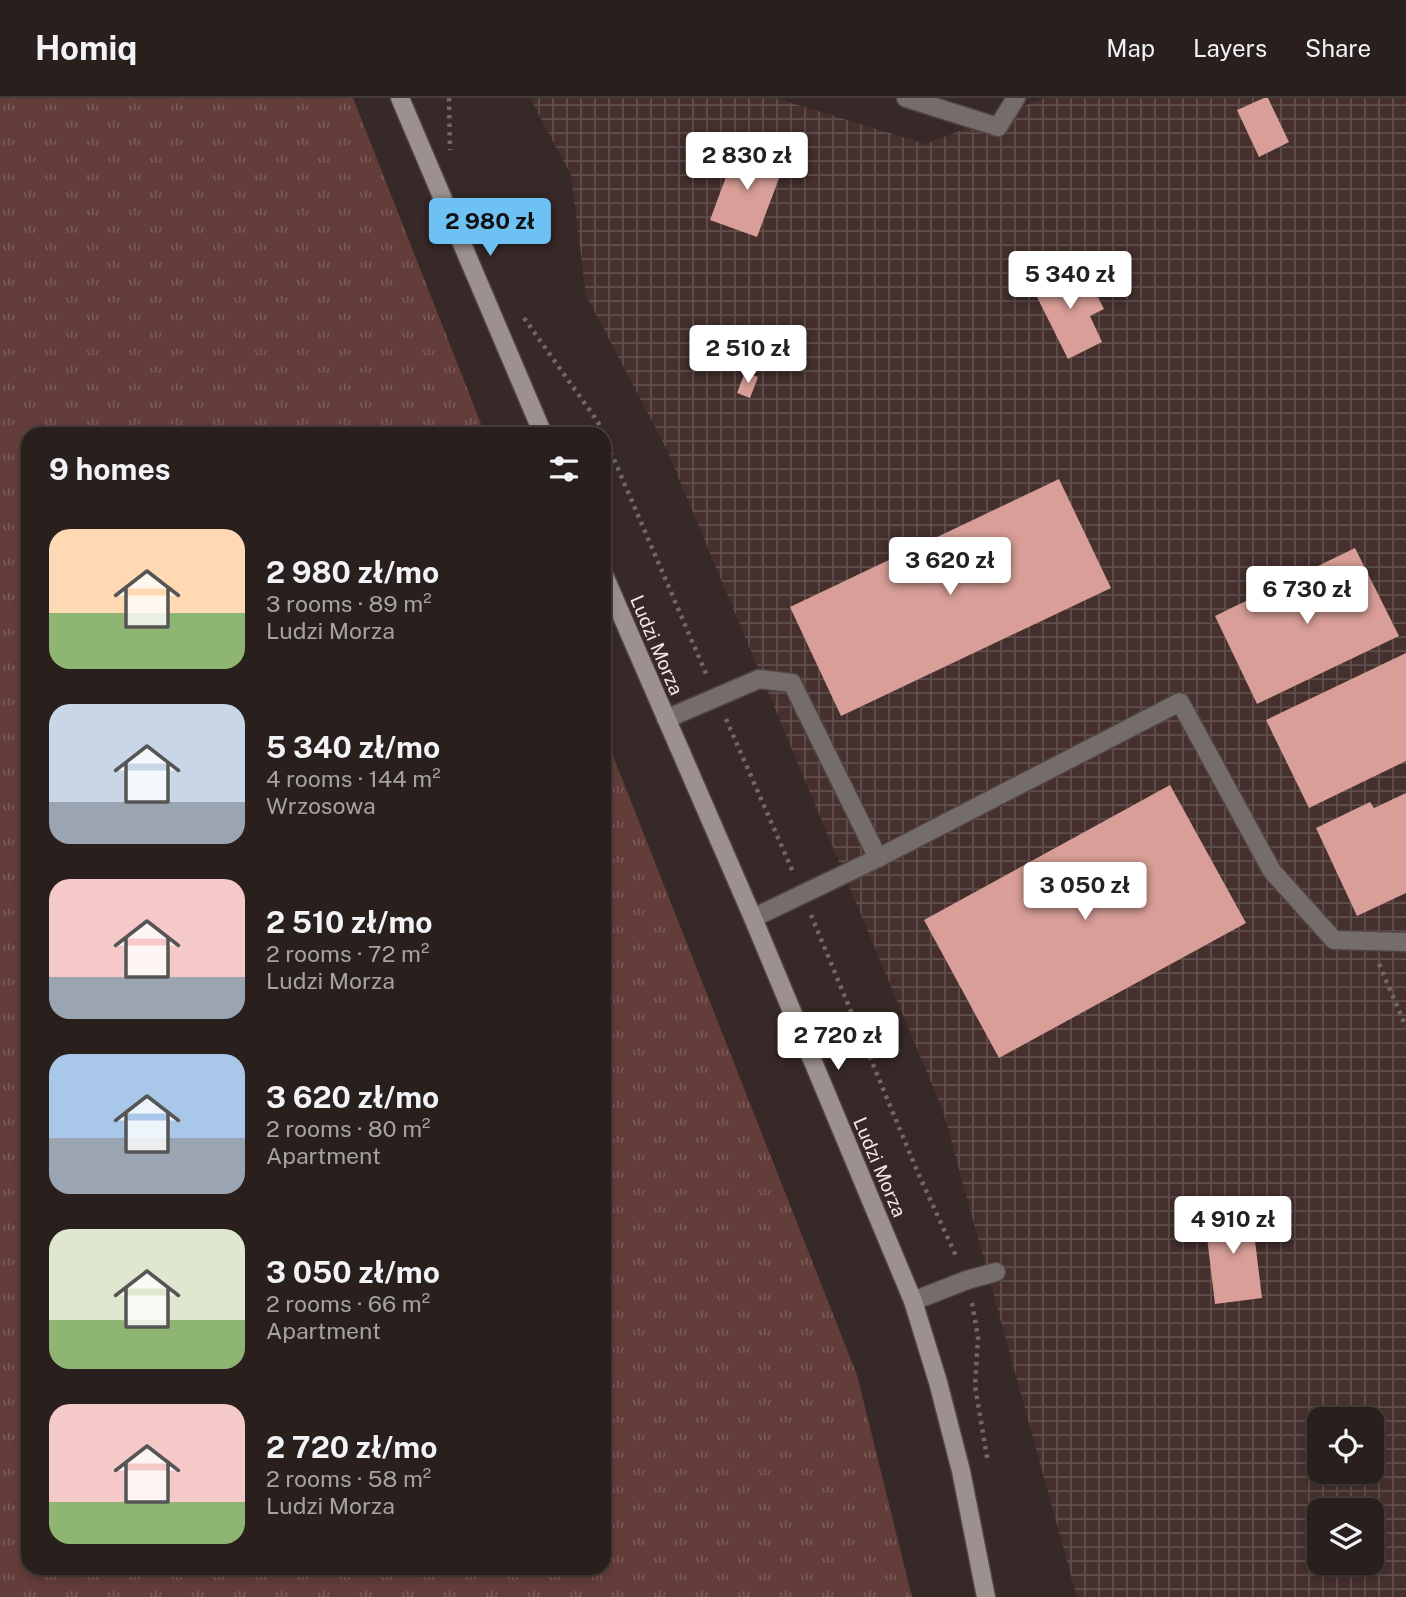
<!DOCTYPE html>
<html lang="en">
<head>
<meta charset="utf-8">
<style>
  :root { --surface:#291f1d; --page:#352c2a; --text:#f1f3f6; --muted:#a5a2a4; --line:#453d3b; --accent:#6ec2f3 }
  body { margin:0; font-family:"Public Sans",sans-serif; background:var(--page); color:var(--text); height:100vh; display:flex; flex-direction:column; font-size:26px; white-space:nowrap }
  * { box-sizing:border-box; margin:0 }
  p { font-size:23px; color:var(--muted) }
  .icon { flex:none; width:38px; height:38px; fill:none; stroke:currentColor; stroke-width:2; stroke-linecap:round; stroke-linejoin:round }
  .map { position:relative; flex:1; overflow:hidden }
  .sheet { position:absolute; left:21px; top:329px; width:590px; height:1148px; display:flex; flex-direction:column; background:var(--surface); border-radius:21px; box-shadow:0 4px 10px #0003,0 0 0 2px var(--line) }
  .sheet>* { flex:none }
  .tools { position:absolute; left:1307px; top:1309px; display:grid; gap:14px }
  .tools a { display:grid; place-items:center; width:77px; height:77px; border-radius:14px; background:var(--surface); box-shadow:0 4px 10px #0003,0 0 0 2px var(--line); font-size:35px }
  .price { position:absolute; translate:-50% -60px; padding:0 16px; border-radius:7px; background:#fff; color:#222; font-size:23px; line-height:46px; filter:drop-shadow(0 2px 4px #0008) }
  .price::after { content:''; position:absolute; left:50%; top:42px; width:21px; height:16px; margin-left:-10px; background:inherit; clip-path:polygon(0 0,100% 0,50% 100%) }
  .price.on { background:var(--accent); color:#111 }
  ul { padding:0; list-style:none }
  li { display:flex; align-items:center; gap:21px; height:175px; padding:0 28px }
  li span { display:grid; place-items:center; flex:none; width:196px; height:140px; border-radius:21px; color:#555 }
  li>.icon { margin-inline-start:auto }
  span .icon { width:84px; height:84px; fill:#fffc; stroke-width:1 }
  li b { font-size:30px }
  h2 { display:flex; justify-content:space-between; align-items:center; height:84px; padding:0 28px; font-size:30px }
  header { display:flex; align-items:center; gap:42px; box-sizing:border-box; height:98px; padding:0 35px; background:var(--surface); border-bottom:2px solid var(--line) }
  header strong { font-size:33px }
  nav { display:flex; gap:38px; margin-inline-start:auto; font-size:24px }
  .map>svg:first-child { display:block }
  .industrial { fill:url(#industrial-grid); fill-rule:evenodd }
  .grass { fill:url(#grass-tufts) }
  .building { fill:#d89e97 }
  .lines { fill:none; stroke-linecap:round; stroke-linejoin:round }
  .lane-casing { stroke:#514442; stroke-width:21 }
  .street-casing { stroke:#514442; stroke-width:21 }
  .secondary-casing { stroke:#514442; stroke-width:21 }
  .path { stroke:#736664; stroke-width:4.5; stroke-dasharray:3.5 5; stroke-linecap:butt }
  .lane { stroke:#746d6c; stroke-width:18 }
  .street { stroke:#746d6c; stroke-width:18 }
  .secondary { stroke:#9c918f; stroke-width:18 }
  .labels { text-anchor:middle; dominant-baseline:central; stroke-width:7; stroke-linejoin:round; paint-order:stroke }
  .street-label { font-size:19px; fill:#f3e9e8; stroke:#372927 }
</style>
</head>
<body>
<header>
<strong>Homiq</strong>
<nav><a>Map</a><a>Layers</a><a>Share</a></nav>
</header>
<div class="map">
<svg width="1406" height="1499" viewBox="0 0 1406 1499">
  <defs>
    <pattern id="industrial-grid" width="8" height="8" patternUnits="userSpaceOnUse" patternTransform="scale(1.75)"><rect width="8" height="8" fill="#45302e"/><path d="M0 4h8M4 0v8" fill="none" stroke="#604e4c"/></pattern>
    <pattern id="grass-tufts" width="24" height="20" patternUnits="userSpaceOnUse" patternTransform="scale(1.75)"><rect width="24" height="20" fill="#633d39"/><path d="M3 7l-1-3M5 7V3M7 7l1-3M15 17l-1-3M17 17v-4M19 17l1-3" fill="none" stroke="#7a5956"/></pattern>
  </defs>
  <rect width="100%" height="100%" fill="#372927"/>
  <path class="industrial" d="M530,0H775L926,46L1044,0H1406V1499H1077L943,1013L667,352L586,197L571,77ZM1320,1321H1372V1374H1320ZM1320,1412H1372V1465H1320Z"/>
  <path class="grass" d="M0,0H353L485,336H28V1470H604V635L857,1277L912,1499H0Z"/>
  <g class="building">
    <path d="M1264,0H1268L1289,44L1259,59L1237,12Z"/>
    <path d="M737,49L784,67L757,139L710,122Z"/>
    <path d="M1066,170L1075,188L1089,182L1104,211L1090,218L1102,244L1068,261L1031,187Z"/>
    <path d="M745,274L758,279L750,300L737,295Z"/>
    <path d="M1059,381L1111,490L841,618L790,509Z"/>
    <path d="M1355,450L1399,538L1257,606L1215,518Z"/>
    <path d="M1406,555V663L1309,710L1266,622Z"/>
    <path d="M1170,687L1246,825L999,960L924,822Z"/>
    <path d="M1406,695V795L1357,818L1316,730L1370,704L1374,710Z"/>
    <path d="M1251,1110L1262,1200L1215,1206L1204,1114Z"/>
  </g>
  <g class="lines">
    <g class="lane-casing">
      <g id="lane">
        <path d="M666,621L759,581L792,585L878,760"/>
        <path d="M753,820L878,760L1180,604L1272,773L1334,842L1406,844"/>
        <path d="M913,1203L967,1182L996,1174"/>
      </g>
    </g>
    <g class="street-casing">
      <path id="street" d="M906,0L998,29L1016,0"/>
    </g>
    <g class="secondary-casing">
      <g id="secondary">
        <path d="M400,0L543,336"/>
        <path d="M604,477L753,820L913,1203L938,1284L961,1373L986,1499"/>
      </g>
    </g>
    <g class="path">
      <path d="M449,0L450,52"/>
      <path d="M524,220L598,324L603,336"/>
      <path d="M604,338L707,578"/>
      <path d="M726,621L793,774"/>
      <path d="M811,817L918,1075L957,1160"/>
      <path d="M1379,866L1406,929"/>
      <path d="M972,1205L978,1239L975,1288L988,1365"/>
    </g>
    <use href="#lane" class="lane"/>
    <use href="#street" class="street"/>
    <use href="#secondary" class="secondary"/>
  </g>
  <g class="labels">
    <g class="street-label">
      <text transform="translate(657 547) rotate(67)">Ludzi Morza</text>
      <text transform="translate(880 1069) rotate(67)">Ludzi Morza</text>
    </g>
  </g>
</svg>
<div class="tools">
<a><svg class="icon" aria-label="locate" viewBox="0 0 24 24"><circle cx="12" cy="12" r="6"/><path d="M12 2v4M12 18v4M2 12h4M18 12h4"/></svg></a>
<a><svg class="icon" aria-label="layers" viewBox="0 0 24 24"><path d="M12 4l9 5-9 5-9-5zM3 14l9 5 9-5"/></svg></a>
</div>
<b class="price" style="left:747px;top:94px">2 830 zł</b>
<b class="price on" style="left:490px;top:160px">2 980 zł</b>
<b class="price" style="left:1070px;top:213px">5 340 zł</b>
<b class="price" style="left:748px;top:287px">2 510 zł</b>
<b class="price" style="left:950px;top:499px">3 620 zł</b>
<b class="price" style="left:1307px;top:528px">6 730 zł</b>
<b class="price" style="left:1085px;top:824px">3 050 zł</b>
<b class="price" style="left:838px;top:974px">2 720 zł</b>
<b class="price" style="left:1233px;top:1158px">4 910 zł</b>
<section class="sheet">
<h2>9 homes<svg class="icon" aria-label="filters" viewBox="0 0 24 24"><path d="M4 7h16M4 17h16"/><circle cx="9" cy="7" r="2"/><circle cx="15" cy="17" r="2"/></svg></h2>
<ul>
<li><span style="background:linear-gradient(#ffd9b3 60%,#8fb573 0)"><svg class="icon" aria-label="home" viewBox="0 0 24 24"><path d="M3 11l9-7 9 7M6 9v11h12V9"/></svg></span><div><b>2 980 zł/mo</b><p>3 rooms · 89 m²</p><p>Ludzi Morza</p></div></li>
<li><span style="background:linear-gradient(#c9d6e8 70%,#9aa5b1 0)"><svg class="icon" aria-label="home" viewBox="0 0 24 24"><path d="M3 11l9-7 9 7M6 9v11h12V9"/></svg></span><div><b>5 340 zł/mo</b><p>4 rooms · 144 m²</p><p>Wrzosowa</p></div></li>
<li><span style="background:linear-gradient(#f6c9c9 70%,#9aa5b1 0)"><svg class="icon" aria-label="home" viewBox="0 0 24 24"><path d="M3 11l9-7 9 7M6 9v11h12V9"/></svg></span><div><b>2 510 zł/mo</b><p>2 rooms · 72 m²</p><p>Ludzi Morza</p></div></li>
<li><span style="background:linear-gradient(#a9c7e8 60%,#9aa5b1 0)"><svg class="icon" aria-label="home" viewBox="0 0 24 24"><path d="M3 11l9-7 9 7M6 9v11h12V9"/></svg></span><div><b>3 620 zł/mo</b><p>2 rooms · 80 m²</p><p>Apartment</p></div></li>
<li><span style="background:linear-gradient(#dfe7d0 65%,#8fb573 0)"><svg class="icon" aria-label="home" viewBox="0 0 24 24"><path d="M3 11l9-7 9 7M6 9v11h12V9"/></svg></span><div><b>3 050 zł/mo</b><p>2 rooms · 66 m²</p><p>Apartment</p></div></li>
<li><span style="background:linear-gradient(#f6c9c9 70%,#8fb573 0)"><svg class="icon" aria-label="home" viewBox="0 0 24 24"><path d="M3 11l9-7 9 7M6 9v11h12V9"/></svg></span><div><b>2 720 zł/mo</b><p>2 rooms · 58 m²</p><p>Ludzi Morza</p></div></li>
</ul>
</section>
</div>
</body>
</html>
